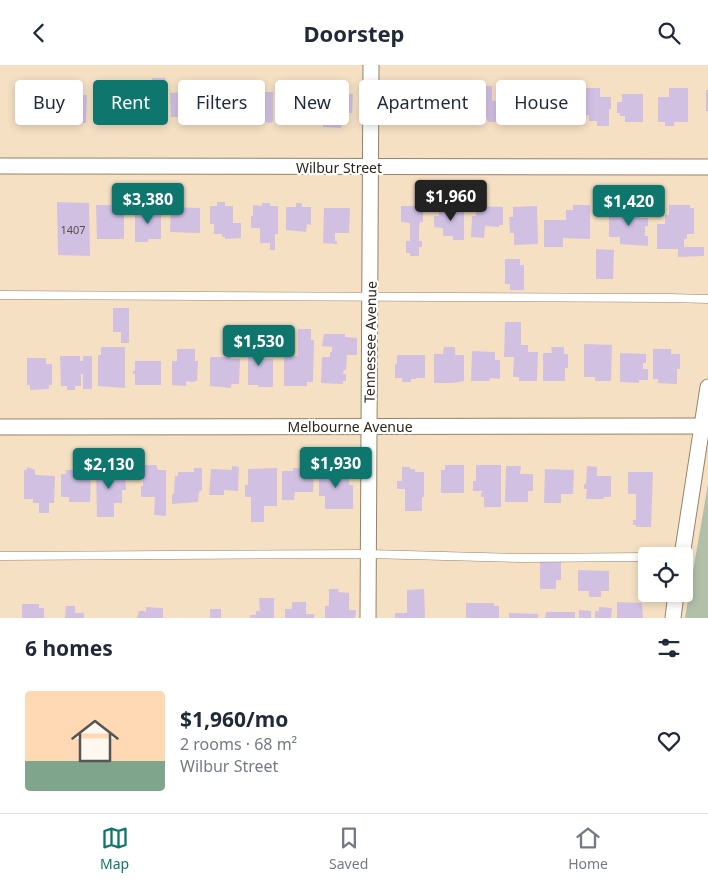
<!DOCTYPE html>
<html lang="en">
<head>
<meta charset="utf-8">
<style>
  :root { --surface:#fff; --page:#f6f6f7; --text:#1f2937; --muted:#747a83; --line:#e0e1e3; --accent:#0f766e }
  body { margin:0; font-family:"Noto Sans",sans-serif; background:var(--page); color:var(--text); height:100vh; display:flex; flex-direction:column; font-size:19px; white-space:nowrap }
  * { box-sizing:border-box; margin:0 }
  p { font-size:16px; color:var(--muted) }
  .icon { flex:none; width:28px; height:28px; fill:none; stroke:currentColor; stroke-width:2; stroke-linecap:round; stroke-linejoin:round }
  .map { position:relative; height:553px; overflow:hidden }
  .details { display:flex; flex-direction:column; background:var(--surface); flex:1 }
  .details>* { flex:none }
  .top-card { position:absolute; left:15px; top:15px; width:679px; height:45px; display:flex; gap:10px }
  .tools { position:absolute; left:638px; top:482px; display:grid; gap:10px }
  .tools a { display:grid; place-items:center; width:55px; height:55px; border-radius:5px; background:var(--surface); box-shadow:0 2px 8px #0003; font-size:25px }
  .price { position:absolute; translate:-50% -42px; padding:0 11px; border-radius:5px; background:var(--accent); color:#fff; font-size:16px; line-height:32px; filter:drop-shadow(0 1px 2px #0008) }
  .price::after { content:''; position:absolute; left:50%; top:30px; width:15px; height:11px; margin-left:-8px; background:inherit; clip-path:polygon(0 0,100% 0,50% 100%) }
  .price.on { background:#222; color:#fff }
  ul { padding:0; list-style:none }
  li { display:flex; align-items:center; gap:15px; height:125px; padding:0 25px }
  li+li { border-top:1px solid var(--line) }
  li span { display:grid; place-items:center; flex:none; width:140px; height:100px; border-radius:5px; color:#555 }
  li>.icon { margin-inline-start:auto }
  span .icon { width:60px; height:60px; fill:#fffc; stroke-width:1 }
  li b { font-size:21px }
  h2 { display:flex; justify-content:space-between; align-items:center; height:60px; padding:0 25px; font-size:21px }
  .tag { padding:0 18px; border-radius:5px; background:var(--surface); box-shadow:0 2px 8px #0003; font-size:18px; line-height:45px }
  .tag.on { background:var(--accent); color:#fff }
  header { display:flex; justify-content:space-between; align-items:center; height:65px; padding:0 25px; background:var(--surface); font-size:22px; font-weight:700 }
  .tab-bar { display:flex; justify-content:space-around; align-items:center; height:70px; border-top:1px solid var(--line); background:var(--surface); font-size:14px; color:var(--muted) }
  .tab-bar a { display:grid; justify-items:center; gap:2px }
  .tab-bar .on { color:var(--accent) }
  .map>svg:first-child { display:block }
  .green { fill:#b2c0a9 }
  .building { fill:#d2c0e3 }
  .lines { fill:none; stroke-linecap:round; stroke-linejoin:round }
  .lane-casing { stroke:#968368; stroke-width:9 }
  .street-casing { stroke:#968368; stroke-width:17 }
  .lane { stroke:#fff; stroke-width:8 }
  .street { stroke:#fff; stroke-width:15 }
  .labels { text-anchor:middle; dominant-baseline:central; stroke-width:4.5; stroke-linejoin:round; paint-order:stroke }
  .number-label { font-size:11px; fill:#564c4c }
  .street-label { font-size:14px; fill:#2d251a; stroke:#fff }
</style>
</head>
<body>
<header><svg class="icon" aria-label="back" viewBox="0 0 24 24"><path d="M15 5l-7 7 7 7"/></svg>Doorstep<svg class="icon" aria-label="search" viewBox="0 0 24 24"><circle cx="10" cy="10" r="6"/><path d="M15 15l6 6"/></svg></header>
<div class="map">
<svg width="708" height="553" viewBox="0 0 708 553">
  <rect width="100%" height="100%" fill="#f5e0c3"/>
  <path class="green" d="M708,419V553H685Z"/>
  <g class="building">
    <path d="M152,13H165V60H151V56H133V29H152Z"/>
    <path d="M185,15H201L202,57L179,56V52H171L170,28L185,27Z"/>
    <path d="M213,21H227V27H234V60H214Z"/>
    <path d="M481,21H492V36H498V57H489L487,55V53L469,52V36H473V27H481Z"/>
    <path d="M428,22L429,54L415,55V57H407V60H401V57H393V37H400V23Z"/>
    <path d="M586,23H600V32H611V44H609V61H597V56H589V50H584Z"/>
    <path d="M669,23H688V57H674V61H665V57H658V32H669Z"/>
    <path d="M440,24H461L462,57L441,55V53H432L431,31H440Z"/>
    <rect x="706" y="25" width="2" height="21"/>
    <path d="M263,27H273V56L271,58L259,56V60H252V57L244,56L245,33H263Z"/>
    <path d="M326,28L353,29L352,48H349V58H342L341,63L323,62V57H317L318,44H325Z"/>
    <path d="M39,29L46,30L47,33V30H52V33H54L55,56L33,55V52H24L25,30H33V33H38Z"/>
    <path d="M286,29H315V50H305V56H297V59H285Z"/>
    <path d="M622,29H643V57H625V51H620V48H617V37H622Z"/>
    <path d="M61,30H87L86,58L60,57Z"/>
    <path d="M515,31L537,32L536,55L531,54L530,58L508,57L509,32H515Z"/>
    <rect x="98" y="34" width="27" height="23"/>
    <path d="M541,37H566V54H558V57H541Z"/>
    <path d="M57,137L89,138L90,191L58,190Z"/>
    <path d="M217,137H225V141H233V158H241V173L225,174V172H222V169H214V159H210V141H217Z"/>
    <path d="M262,138H270V141H278V169H275V185H270V178H260V163H251V151H253V140L262,141Z"/>
    <path d="M296,138H302V142H311V160L307,159L306,167L286,165V142H296Z"/>
    <path d="M96,140H111V144H124V174H97Z"/>
    <path d="M573,140H590V174L563,173V182H544V155H566V145H573Z"/>
    <path d="M669,140H690V143H694V169H687V174H684V182H704V191L678,192V184H657V159H665V150H669Z"/>
    <path d="M401,141H423V157H420L419,162V176H422V182H419V191H410V188H406V176H410V158L401,157Z"/>
    <path d="M441,141H464V175H453V171H443V163L434,162V151H439V143Z"/>
    <path d="M476,141L503,142V160H499V162L485,161L484,173L471,172L472,151H476Z"/>
    <path d="M537,141L538,179L514,180V168H510L509,152H513V142Z"/>
    <path d="M620,141H630V146H641L640,153H648V161H645V171H648V181L620,179V172H609V152H620Z"/>
    <path d="M146,142H153V146H161V174H148V177H135V146H146Z"/>
    <path d="M171,142L200,143V168L170,167Z"/>
    <path d="M324,143H350L349,168H335V176H337V179L323,178Z"/>
    <path d="M596,184L614,185L613,214H596Z"/>
    <path d="M505,194H520V200H524V225H510V219H505Z"/>
    <path d="M113,243H129V278H121V267H113Z"/>
    <path d="M505,257H521V280H528V287H538L537,316H519V312H513L514,292H504Z"/>
    <path d="M298,264H311V275H314L313,317H307V321H284V290L298,291Z"/>
    <path d="M324,269H345V272L357,273V290H347L346,305H344L343,309H346V316H343V319L321,318L322,292H330V287H332V282L322,281Z"/>
    <path d="M248,276H261V294H273V322H258V320H248Z"/>
    <path d="M584,279L612,280L611,316H595V312H584Z"/>
    <path d="M101,282H125V323L98,321V290H101Z"/>
    <path d="M444,282H455V290H464V316L453,318H434V289H443Z"/>
    <path d="M551,282H564V289H568V303H565V316H543V288H552Z"/>
    <path d="M177,284H195V296H198L197,316L192,317L186,316V321L172,320V296H177Z"/>
    <path d="M653,284H671V289H680V304H677V319L658,318V314H653Z"/>
    <path d="M472,286L495,287V295H500V314L490,313L489,316H471Z"/>
    <path d="M620,288L646,289V298H643V304H648V315H639V318L620,317Z"/>
    <path d="M397,290H425V313H416V314H411V317H402V313H395V299H397Z"/>
    <path d="M60,291H80V296H83V291H92V324H83V309H81V321H75V325H67V321H61Z"/>
    <path d="M210,292H231V294H240L239,319H233L231,320V323L210,321Z"/>
    <path d="M27,293H46V299H52V320H49V324L30,325V320H27Z"/>
    <path d="M135,296H161V320H135V309H133V306H135Z"/>
    <path d="M143,400H156L158,405H166V451L154,450L155,432H141V421H143Z"/>
    <path d="M445,400H464V428H441V405H445Z"/>
    <path d="M476,400H501V442H484V432H481V428L484,426H473V416H476Z"/>
    <path d="M232,401L239,402L238,426L224,425V430H209L211,404L232,405Z"/>
    <path d="M506,401H521L520,409H533V426H528V437H505Z"/>
    <path d="M587,401L597,402V411H611V432H604L603,434H586L587,424H584V419H586Z"/>
    <path d="M27,402L35,405V410L55,411L54,438H49V448H39V438H33V434H24V405H27Z"/>
    <path d="M402,402H410V404H415V407H424V432H422V446H405V424H397V416H402Z"/>
    <path d="M194,403H202V425L199,427L198,437L172,439V429H174L175,411H178V407H194Z"/>
    <path d="M277,403V441H264V457H251V432H245V420H248V404Z"/>
    <path d="M293,403L314,404L313,427H295L294,435H282V406H293Z"/>
    <path d="M319,403H342V407H349V420H353V444H325V431H319Z"/>
    <path d="M82,404L91,405L90,437H69V432H61V409H66V405H81V409H82Z"/>
    <path d="M96,404H125L126,425H122V438H114V452H97Z"/>
    <path d="M545,404L574,405L573,429H561V438H544Z"/>
    <path d="M628,407H653L651,462H636V460H633V455H636V429H628Z"/>
    <path d="M540,497H561V515H556V524H540Z"/>
    <path d="M578,505L609,506V526H601V532H589V526H578Z"/>
    <path d="M329,524H339L338,527L349,528V545H356L355,553H325V541H329Z"/>
    <path d="M424,524L425,553H395V548H407V525Z"/>
    <path d="M259,533H274V553H250V550H256V546H260Z"/>
    <path d="M292,537H306V549H314V553H285V544H292Z"/>
    <path d="M617,537L642,538L643,553H617Z"/>
    <path d="M466,538H494V541H499V553H466Z"/>
    <path d="M22,539H39V543H44V553H22Z"/>
    <path d="M66,541H75V548H84V553H65Z"/>
    <path d="M146,542L163,543V553H137L139,546H145L146,548Z"/>
    <path d="M599,542L612,543L611,553H595V546H599Z"/>
    <rect x="210" y="544" width="11" height="9"/>
    <path d="M579,545L591,546V553H579Z"/>
    <path d="M546,547H575V553H545Z"/>
    <path d="M509,548L538,549V553H509Z"/>
  </g>
  <g class="lines">
    <g class="lane-casing">
      <g id="lane">
        <path d="M0,230L669,233L708,234"/>
        <path d="M0,491L369,489L522,493L646,492"/>
      </g>
    </g>
    <g class="street-casing">
      <g id="street">
        <path d="M0,101L708,102"/>
        <path d="M0,362L701,361"/>
        <path d="M682,491L708,322"/>
        <path d="M368,553L371,0"/>
        <path d="M673,553L676,529"/>
      </g>
    </g>
    <use href="#lane" class="lane"/>
    <use href="#street" class="street"/>
  </g>
  <g class="labels">
    <g class="number-label">
      <text x="73" y="164">1407</text>
    </g>
    <g class="street-label">
      <text x="339" y="102">Wilbur Street</text>
      <text transform="translate(370 277) rotate(-89)">Tennessee Avenue</text>
      <text x="350" y="361">Melbourne Avenue</text>
    </g>
  </g>
</svg>
<div class="tools">
<a><svg class="icon" aria-label="locate" viewBox="0 0 24 24"><circle cx="12" cy="12" r="6"/><path d="M12 2v4M12 18v4M2 12h4M18 12h4"/></svg></a>
</div>
<b class="price on" style="left:451px;top:157px">$1,960</b>
<b class="price" style="left:148px;top:160px">$3,380</b>
<b class="price" style="left:629px;top:162px">$1,420</b>
<b class="price" style="left:259px;top:302px">$1,530</b>
<b class="price" style="left:336px;top:424px">$1,930</b>
<b class="price" style="left:109px;top:425px">$2,130</b>
<div class="top-card">
<a class="tag">Buy</a>
<a class="tag on">Rent</a>
<a class="tag">Filters</a>
<a class="tag">New</a>
<a class="tag">Apartment</a>
<a class="tag">House</a>
</div>
</div>
<section class="details">
<h2>6 homes<svg class="icon" aria-label="filters" viewBox="0 0 24 24"><path d="M4 7h16M4 17h16"/><circle cx="9" cy="7" r="2"/><circle cx="15" cy="17" r="2"/></svg></h2>
<ul>
<li><span style="background:linear-gradient(#ffd9b3 70%,#7fa58c 0)"><svg class="icon" aria-label="home" viewBox="0 0 24 24"><path d="M3 11l9-7 9 7M6 9v11h12V9"/></svg></span><div><b>$1,960/mo</b><p>2 rooms · 68 m²</p><p>Wilbur Street</p></div><svg class="icon" aria-label="heart" viewBox="0 0 24 24"><path d="M12 20l-8-8c-3-5 5-10 8-4 3-6 11-1 8 4z"/></svg></li>
</ul>
</section>
<nav class="tab-bar">
<a class="on"><svg class="icon" aria-label="map" viewBox="0 0 24 24"><path d="M3 6l6-2 6 2 6-2v14l-6 2-6-2-6 2zM9 4v14M15 6v14"/></svg>Map</a>
<a><svg class="icon" aria-label="saved" viewBox="0 0 24 24"><path d="M7 4h10v16l-5-4-5 4z"/></svg>Saved</a>
<a><svg class="icon" aria-label="home" viewBox="0 0 24 24"><path d="M3 11l9-7 9 7M6 9v11h12V9"/></svg>Home</a>
</nav>
</body>
</html>
